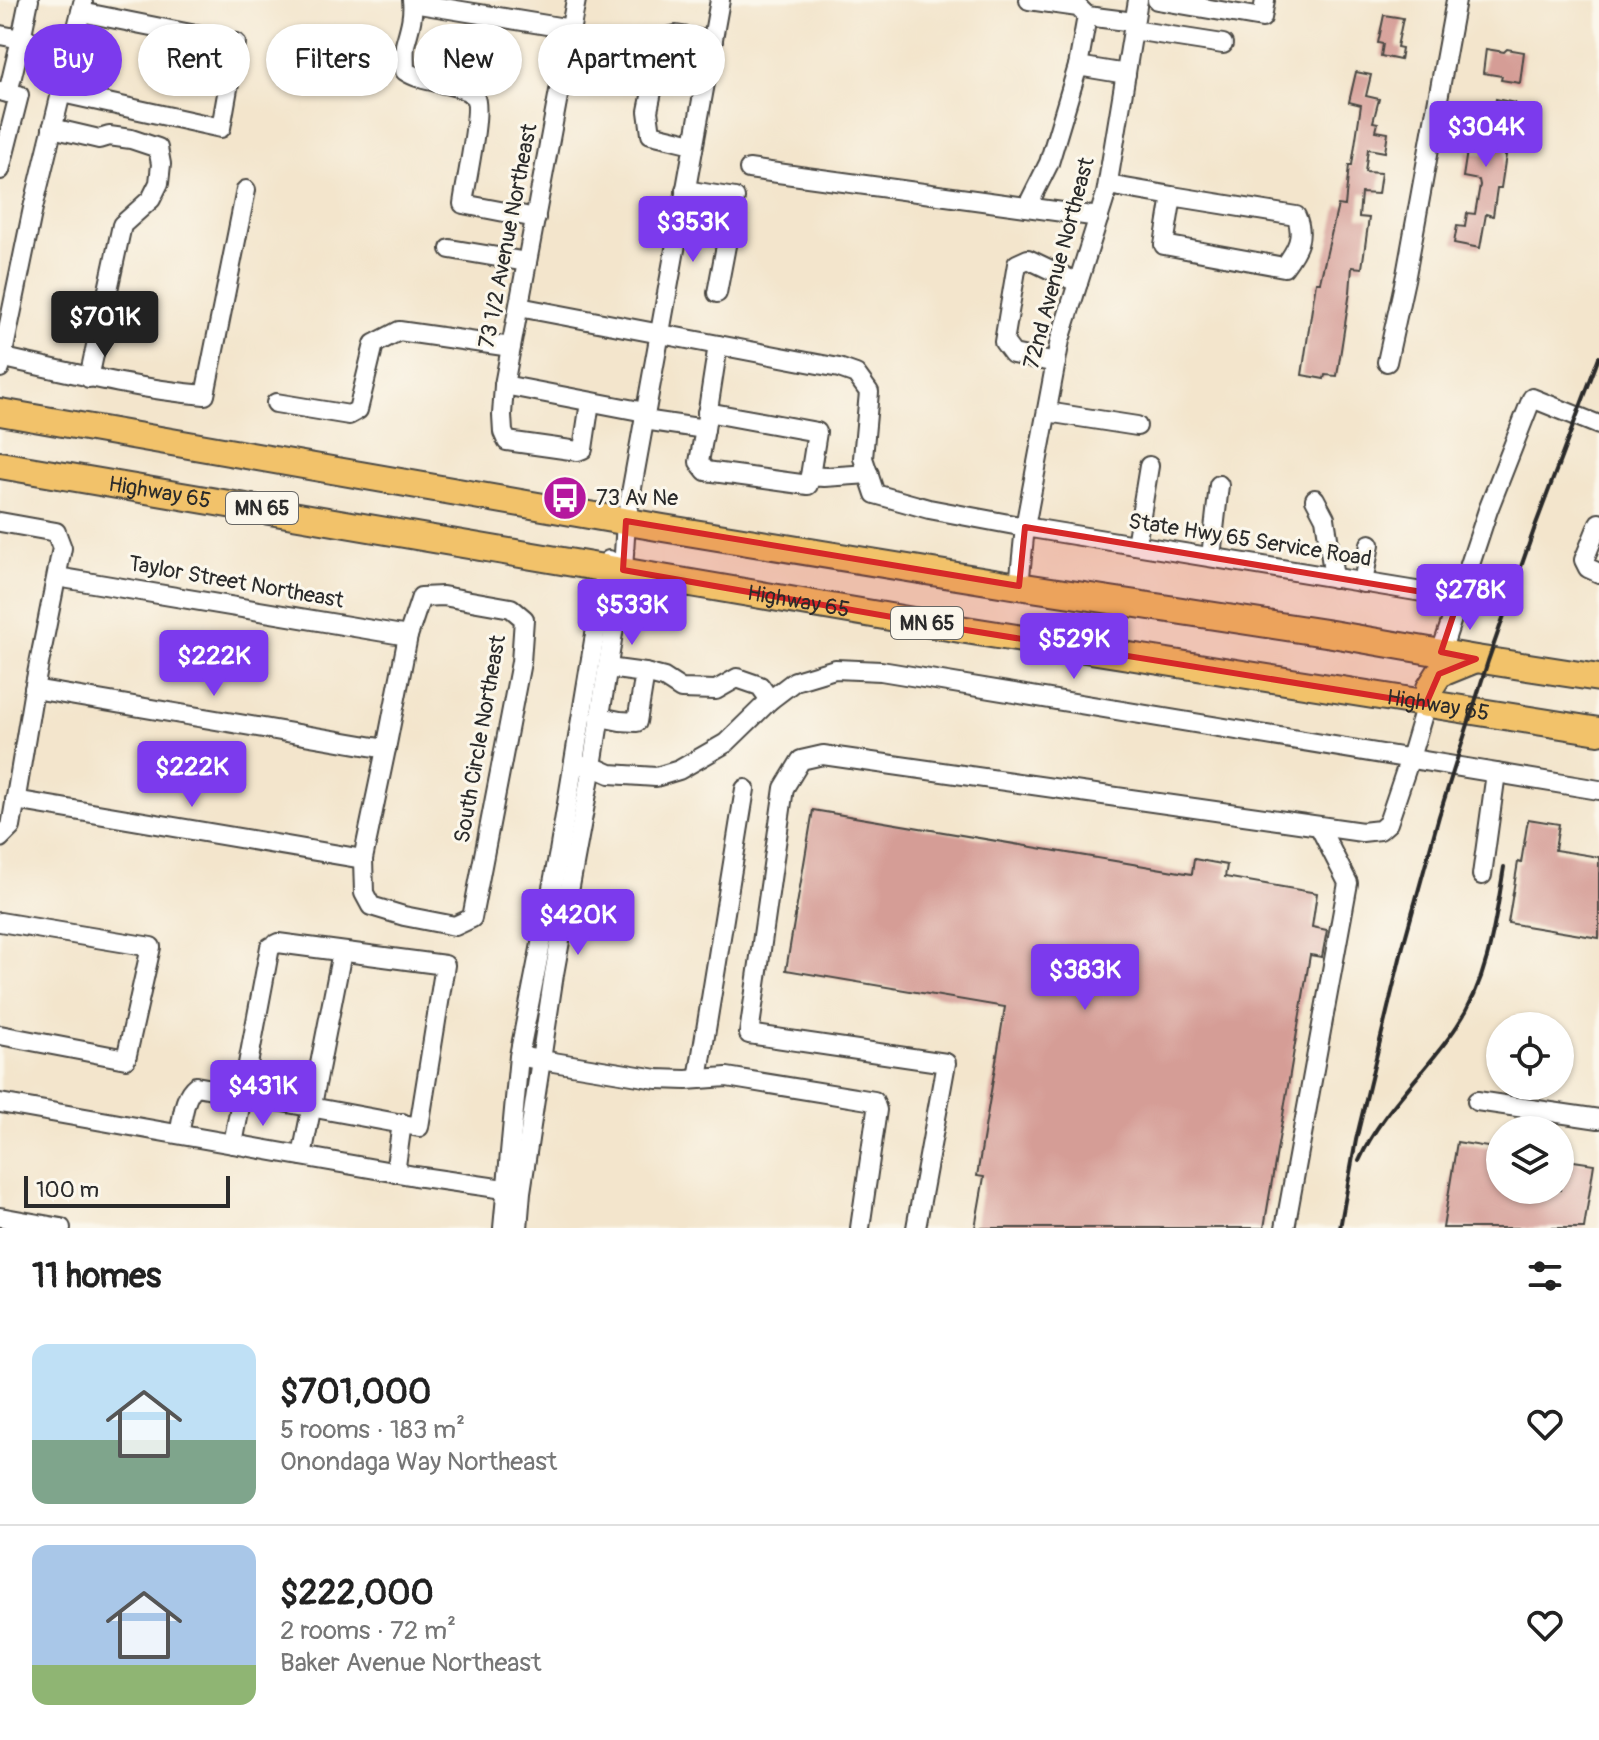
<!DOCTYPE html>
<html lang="en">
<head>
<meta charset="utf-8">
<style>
  :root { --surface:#fff; --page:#f2f2f2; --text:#222; --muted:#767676; --line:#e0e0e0; --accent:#7c3aed }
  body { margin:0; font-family:Pangolin,sans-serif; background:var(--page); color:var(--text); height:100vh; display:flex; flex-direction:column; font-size:30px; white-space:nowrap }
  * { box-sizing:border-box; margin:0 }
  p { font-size:26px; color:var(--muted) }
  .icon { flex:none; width:44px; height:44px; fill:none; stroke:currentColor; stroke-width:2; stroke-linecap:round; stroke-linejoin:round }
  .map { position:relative; height:1228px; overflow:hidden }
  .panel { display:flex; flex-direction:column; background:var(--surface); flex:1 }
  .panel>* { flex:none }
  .hud { position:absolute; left:24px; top:24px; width:800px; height:72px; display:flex; gap:16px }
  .buttons { position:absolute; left:1486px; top:1012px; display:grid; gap:16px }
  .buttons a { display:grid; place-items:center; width:88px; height:88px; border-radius:50%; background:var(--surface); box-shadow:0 2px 6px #0004; font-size:40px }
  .scale { position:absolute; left:24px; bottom:20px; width:206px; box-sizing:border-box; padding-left:8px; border:4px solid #2b2b2b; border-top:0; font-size:22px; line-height:28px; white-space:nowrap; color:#2b2b2b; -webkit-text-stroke:6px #fbf7ec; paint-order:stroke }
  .price { position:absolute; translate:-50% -68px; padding:0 18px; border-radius:8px; background:var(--accent); color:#fff; font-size:26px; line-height:52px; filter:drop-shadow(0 2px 4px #0008) }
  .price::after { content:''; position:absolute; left:50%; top:48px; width:24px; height:18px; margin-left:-12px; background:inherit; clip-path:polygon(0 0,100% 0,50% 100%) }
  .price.current { background:#222; color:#fff }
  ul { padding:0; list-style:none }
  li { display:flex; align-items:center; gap:24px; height:200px; padding:0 32px }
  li+li { border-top:2px solid var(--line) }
  li span { display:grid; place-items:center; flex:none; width:224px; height:160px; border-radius:16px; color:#555 }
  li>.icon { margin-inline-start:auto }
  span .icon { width:96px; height:96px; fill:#fffc; stroke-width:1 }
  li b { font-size:34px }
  h2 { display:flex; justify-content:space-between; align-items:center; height:96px; padding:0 32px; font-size:34px }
  .chip { padding:0 28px; border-radius:36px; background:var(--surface); box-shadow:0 2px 6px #0004; font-size:28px; line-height:72px }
  .chip.current { background:var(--accent); color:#fff }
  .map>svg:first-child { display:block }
  .building { fill:#d59d96 }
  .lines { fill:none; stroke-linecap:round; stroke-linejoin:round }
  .minor-casing { stroke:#494743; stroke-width:22 }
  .highway-casing { stroke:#494743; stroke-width:30 }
  .minor { stroke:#fff; stroke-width:18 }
  .highway { stroke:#f2c26a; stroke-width:26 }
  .rail { stroke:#2b2b2b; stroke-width:4 }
  .marked { fill:#d62828; fill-opacity:0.2; stroke:#d62828; stroke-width:6; stroke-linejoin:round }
  .labels { text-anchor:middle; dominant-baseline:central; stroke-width:6; stroke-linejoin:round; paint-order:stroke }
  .shield { fill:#fbf7ec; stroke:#696865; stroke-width:2 }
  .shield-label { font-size:20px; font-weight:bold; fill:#2b2b2b }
  .street-label { font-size:22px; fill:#2b2b2b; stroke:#fbf7ec }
  .poi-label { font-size:22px; fill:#2b2b2b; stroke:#fbf7ec; text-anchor:start }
</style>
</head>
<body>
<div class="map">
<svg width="1599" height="1228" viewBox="0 0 1599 1228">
  <rect width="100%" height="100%" fill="#fbf7ec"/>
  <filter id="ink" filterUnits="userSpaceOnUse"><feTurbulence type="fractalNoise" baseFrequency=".0125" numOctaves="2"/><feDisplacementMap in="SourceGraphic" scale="16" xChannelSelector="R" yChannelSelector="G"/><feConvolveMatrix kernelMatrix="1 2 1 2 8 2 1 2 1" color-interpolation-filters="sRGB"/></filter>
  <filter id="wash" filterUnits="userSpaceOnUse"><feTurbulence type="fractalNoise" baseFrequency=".006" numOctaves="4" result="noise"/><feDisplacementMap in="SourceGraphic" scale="32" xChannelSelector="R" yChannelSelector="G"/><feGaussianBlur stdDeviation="1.8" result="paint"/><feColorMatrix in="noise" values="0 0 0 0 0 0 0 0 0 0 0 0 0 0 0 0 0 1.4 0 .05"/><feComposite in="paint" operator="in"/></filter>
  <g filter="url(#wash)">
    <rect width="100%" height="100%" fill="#f3e5cc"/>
    <g id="blocks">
      <g class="building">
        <path d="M1384,15L1403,18L1397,47L1402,48L1400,60L1381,56L1383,44L1378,43Z"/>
        <path d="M1486,49L1504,52L1507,49L1524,52L1520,83L1501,80L1502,76L1483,73Z"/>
        <path d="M1356,72L1371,75L1366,96L1379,99L1373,122L1378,123L1376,131L1388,133L1385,152L1368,149L1365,172L1381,173L1378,194L1361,193L1359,217L1369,218L1362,268L1352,267L1350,292L1337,376L1325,375L1324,379L1302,375L1316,282H1320L1338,205L1345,206L1349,165H1352L1361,105L1349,102Z"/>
        <path d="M1496,99L1515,103L1505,155H1506L1501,188H1497L1493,216L1486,214L1480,248L1454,243L1457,226L1465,227L1467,213L1475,214L1480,185L1479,180L1463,177L1467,151L1483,154L1502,135L1489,132L1490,126L1473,123L1477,101L1495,104Z"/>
        <path d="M813,810L1192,874L1194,859L1227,865L1225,877L1317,893L1312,927L1327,930L1322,957L1310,955L1264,1228H975L984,1177L977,1176L1005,1007L786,970Z"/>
        <path d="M1528,819L1559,824L1555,850L1599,857V938L1508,923L1518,862L1521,863Z"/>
        <path d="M1457,1142L1500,1149V1190H1560V1159L1594,1164L1584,1228H1443Z"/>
      </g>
    </g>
  </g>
  <g filter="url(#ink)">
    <use href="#blocks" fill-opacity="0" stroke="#494743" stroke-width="2"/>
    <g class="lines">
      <g class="minor-casing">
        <g id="minor">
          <path d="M412,0C414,16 409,30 405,45C404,53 405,63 405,71C423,83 446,81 465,90C468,91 474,96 475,98C482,110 465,186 463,204L536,218"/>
          <path d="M576,0L504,385L502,415L503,432L507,441L578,451L583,449L590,402"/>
          <path d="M1029,0L1078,7L1087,16L1078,66"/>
          <path d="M1157,0L1262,18L1265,0"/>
          <path d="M413,3L571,29"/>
          <path d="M1087,16L1134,22"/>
          <path d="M1133,30L1223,44"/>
          <path d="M0,35L21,39L29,0"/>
          <path d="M0,91L8,93L21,39L72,49"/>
          <path d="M62,93L221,128L236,43L81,12"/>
          <path d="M52,128L99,139L109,136L131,139L158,148L161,164L159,183L151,199L122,225L89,378"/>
          <path d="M693,144L651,134L648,111L663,38L676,35L713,41"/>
          <path d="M749,169L1099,217"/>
          <path d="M0,170L19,95L8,93"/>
          <path d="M1108,185L1172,196L1164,245L1284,267C1297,250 1305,236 1296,216L1172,196"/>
          <path d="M685,190L735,198L717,293"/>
          <path d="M1027,207L1049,163L1078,66L1126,74"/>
          <path d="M450,249L527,262"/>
          <path d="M519,307L839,368L856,374L869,392L863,458L875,494L929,509L1025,527L1459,598"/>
          <path d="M0,357C68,372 135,389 205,395L246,190"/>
          <path d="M1387,362L1406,275L1456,0"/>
          <path d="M1056,363L1013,354L1004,342L1017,264L1028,259L1078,283"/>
          <path d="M0,368L33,208L83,3"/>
          <path d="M504,385L645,412"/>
          <path d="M276,403L349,415L358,410L374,344L399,331L511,347"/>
          <path d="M707,412L817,432L810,476"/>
          <path d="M1047,412L1137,426"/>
          <path d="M644,420L705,429L718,345"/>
          <path d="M705,429L699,462L706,471L808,485L810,476L824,477L869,474"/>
          <path d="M1315,499L1325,518L1334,578"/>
          <path d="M0,522L56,532L62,548L34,689L11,827L0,838"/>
          <path d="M1599,523L1584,560L1588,568L1599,573"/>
          <path d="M1136,545L1149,466"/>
          <path d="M1211,557L1219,485"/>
          <path d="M57,577L408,636"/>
          <path d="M1363,583L1370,544"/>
          <path d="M1019,586L1025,527L1060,340L1106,194L1138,0"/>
          <path d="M443,596L511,608L524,619L521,662L472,918L455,926L404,916L371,906L364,893L363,859L386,749L408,636L421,597Z"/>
          <path d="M1441,652L1488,510L1532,398L1599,425"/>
          <path d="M645,673L664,678L681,689L716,690L737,678L760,686L770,700"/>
          <path d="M34,689L386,749"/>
          <path d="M600,717L620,721L637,722L645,673L608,668"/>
          <path d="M574,764L592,766L610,774L656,777L679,770L726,743L770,700L795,681L835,669L881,671L1599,790"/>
          <path d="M15,800L363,859"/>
          <path d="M1482,875L1496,773"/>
          <path d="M0,922L151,947L126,1059L0,1035"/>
          <path d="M529,1058L657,1079L686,1080L727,1077L874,1101L877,1110L860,1228"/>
          <path d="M698,1079L745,789"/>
          <path d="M1477,1101L1599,1119"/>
          <path d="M0,1103L415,1176L518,1191"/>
          <path d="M179,1134C183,1119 183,1096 196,1086L419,1127L445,965L278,943L270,947L233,1144"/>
          <path d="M302,1156L342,952"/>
          <path d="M395,1173L402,1123"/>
          <path d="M0,1217L61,1228"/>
          <path d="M503,1228L519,1056L559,852L606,568L609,560"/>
          <path d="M518,1228L521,1192L554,974L592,766L623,570L626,521L720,0"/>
          <path d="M916,1228L946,1063L749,1034L784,788L801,760L823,755L1362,832L1380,830L1388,823L1410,758L1426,704"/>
          <path d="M1285,1228L1348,883L1319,826"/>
        </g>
      </g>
      <g class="highway-casing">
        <g id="highway">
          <path d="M0,412L663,528L1012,585L1332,634L1476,659L1599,678"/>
          <path id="s1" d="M0,465L966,630L1599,731"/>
          <path d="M1426,704L1430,688L1439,674L1476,659"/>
        </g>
      </g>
      <use href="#minor" class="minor"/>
      <use href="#highway" class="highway"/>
      <g class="rail">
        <path d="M1359,1161C1382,1109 1426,1073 1457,1026C1489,978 1495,922 1504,867"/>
        <path d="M1340,1228L1356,1140L1403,946L1439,816L1488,661L1536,524L1599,357"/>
      </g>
    </g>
  </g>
  <path class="marked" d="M626,521L1019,586L1025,527L1459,598L1441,652L1476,659L1439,674L1426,704L966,630L623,570Z"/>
  <defs>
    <g id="bus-disc" transform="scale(2.3)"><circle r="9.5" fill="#b5179e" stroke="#fbf7ec"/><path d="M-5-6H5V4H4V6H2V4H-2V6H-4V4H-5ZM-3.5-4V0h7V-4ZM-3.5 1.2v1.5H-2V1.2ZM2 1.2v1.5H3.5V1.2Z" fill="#fff"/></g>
  </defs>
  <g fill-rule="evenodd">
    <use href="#bus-disc" x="565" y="498"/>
  </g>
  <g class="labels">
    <g class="shield">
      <rect x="226" y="492" width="72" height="32" rx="6"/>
      <rect x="891" y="607" width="72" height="32" rx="6"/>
    </g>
    <g class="shield-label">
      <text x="262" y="508">MN 65</text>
      <text x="927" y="623">MN 65</text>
    </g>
    <g class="street-label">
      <text transform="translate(508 236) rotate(-79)">73 1/2 Avenue Northeast</text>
      <text transform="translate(1059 263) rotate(-75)">72nd Avenue Northeast</text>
      <text stroke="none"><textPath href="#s1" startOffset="162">Highway 65</textPath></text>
      <text transform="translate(1250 540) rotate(9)">State Hwy 65 Service Road</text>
      <text transform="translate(236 582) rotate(10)">Taylor Street Northeast</text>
      <text stroke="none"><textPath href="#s1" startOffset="810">Highway 65</textPath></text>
      <text stroke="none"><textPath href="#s1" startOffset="1458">Highway 65</textPath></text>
      <text transform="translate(480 739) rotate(-80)">South Circle Northeast</text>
    </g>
    <g class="poi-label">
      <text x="596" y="498">73 Av Ne</text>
    </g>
  </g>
</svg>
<div class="buttons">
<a><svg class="icon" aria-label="locate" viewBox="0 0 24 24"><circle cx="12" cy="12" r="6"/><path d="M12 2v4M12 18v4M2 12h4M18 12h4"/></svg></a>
<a><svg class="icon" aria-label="layers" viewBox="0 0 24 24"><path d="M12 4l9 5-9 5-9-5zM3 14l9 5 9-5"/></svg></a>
</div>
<div class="scale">100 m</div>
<b class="price" style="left:1486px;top:169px">$304K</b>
<b class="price" style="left:693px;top:264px">$353K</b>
<b class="price current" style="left:105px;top:359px">$701K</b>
<b class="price" style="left:1470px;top:632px">$278K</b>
<b class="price" style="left:632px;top:647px">$533K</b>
<b class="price" style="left:1074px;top:681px">$529K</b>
<b class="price" style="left:214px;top:698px">$222K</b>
<b class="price" style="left:192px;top:809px">$222K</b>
<b class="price" style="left:578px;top:957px">$420K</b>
<b class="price" style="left:1085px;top:1012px">$383K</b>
<b class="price" style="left:263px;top:1128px">$431K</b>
<div class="hud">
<a class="chip current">Buy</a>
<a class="chip">Rent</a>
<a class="chip">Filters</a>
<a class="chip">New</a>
<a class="chip">Apartment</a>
</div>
</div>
<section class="panel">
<h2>11 homes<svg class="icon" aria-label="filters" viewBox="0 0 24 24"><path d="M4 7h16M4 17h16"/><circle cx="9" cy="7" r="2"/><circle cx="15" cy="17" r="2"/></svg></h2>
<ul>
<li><span style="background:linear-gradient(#bfe0f5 60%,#7fa58c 0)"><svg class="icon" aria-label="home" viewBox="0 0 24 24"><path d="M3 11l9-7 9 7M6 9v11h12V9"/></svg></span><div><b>$701,000</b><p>5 rooms · 183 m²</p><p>Onondaga Way Northeast</p></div><svg class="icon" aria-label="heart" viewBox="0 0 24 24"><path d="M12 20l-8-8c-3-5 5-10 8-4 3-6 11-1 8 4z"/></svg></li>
<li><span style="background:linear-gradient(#a9c7e8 75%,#8fb573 0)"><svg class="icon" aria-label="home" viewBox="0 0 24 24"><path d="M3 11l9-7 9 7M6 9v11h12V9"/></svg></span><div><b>$222,000</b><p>2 rooms · 72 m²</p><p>Baker Avenue Northeast</p></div><svg class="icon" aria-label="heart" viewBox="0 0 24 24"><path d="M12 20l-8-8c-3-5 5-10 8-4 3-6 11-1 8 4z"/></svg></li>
</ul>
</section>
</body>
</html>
